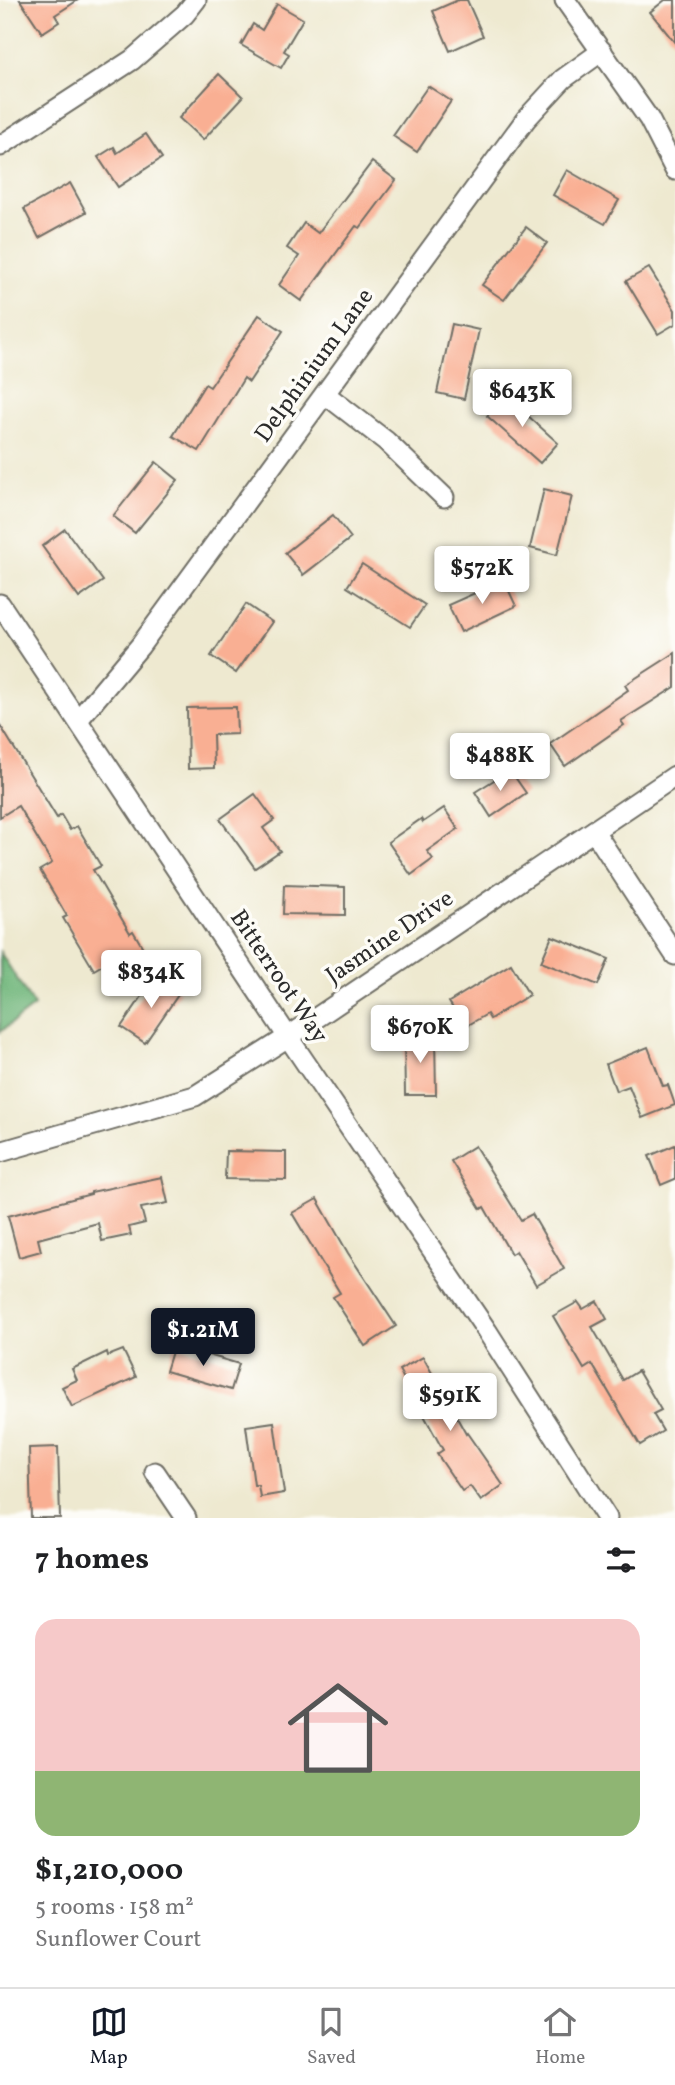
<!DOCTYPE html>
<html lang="en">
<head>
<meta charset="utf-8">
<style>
  :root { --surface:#fff; --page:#f2f2f2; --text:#202124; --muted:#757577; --line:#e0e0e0; --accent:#111827 }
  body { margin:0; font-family:Vollkorn,serif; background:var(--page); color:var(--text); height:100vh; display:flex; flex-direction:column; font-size:26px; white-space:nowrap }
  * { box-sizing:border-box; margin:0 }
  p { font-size:23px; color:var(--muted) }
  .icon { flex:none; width:38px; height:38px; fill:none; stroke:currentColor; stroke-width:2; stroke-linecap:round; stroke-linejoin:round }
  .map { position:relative; height:1518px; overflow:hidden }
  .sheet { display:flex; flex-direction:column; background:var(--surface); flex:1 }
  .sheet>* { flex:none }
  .price { position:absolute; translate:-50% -60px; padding:0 16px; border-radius:7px; background:#fff; color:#222; font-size:23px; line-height:46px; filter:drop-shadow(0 2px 4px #0008) }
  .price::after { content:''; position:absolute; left:50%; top:42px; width:21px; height:16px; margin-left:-10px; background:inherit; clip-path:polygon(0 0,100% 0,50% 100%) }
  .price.selected { background:var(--accent); color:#fff }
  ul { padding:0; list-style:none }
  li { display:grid; align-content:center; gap:14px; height:371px; padding:0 35px }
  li+li { border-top:2px solid var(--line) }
  li span { display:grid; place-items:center; height:217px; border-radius:21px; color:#555 }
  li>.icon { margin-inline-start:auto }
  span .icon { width:126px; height:126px; fill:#fffc; stroke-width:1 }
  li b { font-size:30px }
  h2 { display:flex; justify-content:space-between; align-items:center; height:84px; padding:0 35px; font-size:30px }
  .tab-bar { display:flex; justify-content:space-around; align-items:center; height:98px; border-top:2px solid var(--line); background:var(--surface); font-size:19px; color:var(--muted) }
  .tab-bar a { display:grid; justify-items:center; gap:4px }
  .tab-bar .selected { color:var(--accent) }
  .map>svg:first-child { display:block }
  .forest { fill:#70b67a; stroke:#4e7052; stroke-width:2 }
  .building { fill:#f9af93 }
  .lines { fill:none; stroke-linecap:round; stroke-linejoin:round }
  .minor-casing { stroke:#6f6e65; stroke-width:23 }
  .minor { stroke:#fff; stroke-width:19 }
  .labels { text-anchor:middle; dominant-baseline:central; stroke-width:7; stroke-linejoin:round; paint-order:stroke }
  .street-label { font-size:24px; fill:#2b2b2b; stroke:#fdfcf7 }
</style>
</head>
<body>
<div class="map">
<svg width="675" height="1518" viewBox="0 0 675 1518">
  <rect width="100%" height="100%" fill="#fdfcf7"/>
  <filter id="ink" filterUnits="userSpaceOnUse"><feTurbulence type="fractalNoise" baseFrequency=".0143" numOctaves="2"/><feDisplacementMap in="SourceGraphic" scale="14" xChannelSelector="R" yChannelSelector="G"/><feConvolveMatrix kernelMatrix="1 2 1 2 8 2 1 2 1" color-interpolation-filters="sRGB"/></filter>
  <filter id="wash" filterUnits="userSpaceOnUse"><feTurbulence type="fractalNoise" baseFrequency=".00686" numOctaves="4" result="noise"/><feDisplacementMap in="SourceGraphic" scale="28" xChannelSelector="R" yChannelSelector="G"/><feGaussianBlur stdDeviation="1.57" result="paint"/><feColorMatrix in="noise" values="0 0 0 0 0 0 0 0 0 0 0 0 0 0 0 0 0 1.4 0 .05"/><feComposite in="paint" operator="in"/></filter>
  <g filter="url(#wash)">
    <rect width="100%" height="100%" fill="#eee9d0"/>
    <path class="forest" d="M0,952L34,1006L0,1032Z"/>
    <g id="blocks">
      <g class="building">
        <path d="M20,0H78L55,15L59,22L42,33Z"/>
        <path d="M458,0H467L483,36L450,51L433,11Z"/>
        <path d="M665,0H675V43L650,12Z"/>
        <path d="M277,4L303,19L284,51L289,54L281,68L241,45L253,24L262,30Z"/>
        <path d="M219,74L243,97L203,140L179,118Z"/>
        <path d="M428,86L451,101L417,152L393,136Z"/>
        <path d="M146,134L162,158L118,187L98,157L114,147L117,153Z"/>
        <path d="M372,162L396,180L360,228L356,226L301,301L279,285L299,256L287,248L304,223L318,233Z"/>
        <path d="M567,170L619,200L605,224L553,195Z"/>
        <path d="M70,183L86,212L39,238L24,209Z"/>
        <path d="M526,227L547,243L504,300L482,285Z"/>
        <path d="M649,268L675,310V324L658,334L626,281Z"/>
        <path d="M259,315L283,331L249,382L244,378L199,451L173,436L205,384L210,387Z"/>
        <path d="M452,324L479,330L464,399L437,393Z"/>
        <path d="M505,395L558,443L540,463L487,416Z"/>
        <path d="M156,462L178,480L135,533L113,516Z"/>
        <path d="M544,489L572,496L557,555L530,548Z"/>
        <path d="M333,515L351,538L303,575L285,553Z"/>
        <path d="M65,529L103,581L79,598L42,546Z"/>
        <path d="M362,564L425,605L410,627L347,587Z"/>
        <path d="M504,580L516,606L461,632L448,605Z"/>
        <path d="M246,604L272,622L236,673L211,656Z"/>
        <path d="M675,653V687L621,721L624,725L565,766L550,744L628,690L625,685Z"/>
        <path d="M236,707L237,734L213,735L214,768L188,769L187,708Z"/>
        <path d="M0,725L57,818L61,815L70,830L77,826L101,866L93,870L130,933L133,931L146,953L115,971L109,961L94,970L63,918L67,916L40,870L52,863L18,806L0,817Z"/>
        <path d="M510,770L526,793L491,817L475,792Z"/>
        <path d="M255,794L274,820L263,828L280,851L255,868L220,819Z"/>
        <path d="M444,808L458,829L427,851L433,859L411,875L388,842L421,819L423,822Z"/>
        <path d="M284,885L345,887V915L283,914Z"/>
        <path d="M552,936L609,959L598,985L541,962Z"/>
        <path d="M511,964L529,995L490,1019L487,1014L465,1027L449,1002Z"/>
        <path d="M156,976L180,992L145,1043L121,1027Z"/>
        <path d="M404,1035H435L436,1095H405Z"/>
        <path d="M648,1047L663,1086L668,1085L675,1105L642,1118L629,1086L616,1091L606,1064Z"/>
        <path d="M675,1145V1179L661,1185L649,1156Z"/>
        <path d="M475,1146L521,1220L532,1214L564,1269L536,1285L516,1251L511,1254L484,1207L481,1209L451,1161Z"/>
        <path d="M226,1151L286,1152V1180L225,1179Z"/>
        <path d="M162,1177L168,1203L141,1208L145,1223L129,1227L131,1235L102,1241L98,1223L38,1239L41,1251L19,1257L8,1216L91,1194V1192Z"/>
        <path d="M317,1199L348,1253L396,1326L365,1346L333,1297L340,1293L292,1213Z"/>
        <path d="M597,1301L607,1319L592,1327L623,1380L638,1371L661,1410L653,1414L663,1431L640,1445L592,1364L584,1369L553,1316L578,1302L583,1309Z"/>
        <path d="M174,1345L239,1364L231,1390L166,1371Z"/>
        <path d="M123,1350L136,1377L72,1407L62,1387L77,1380L72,1369L107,1352L108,1356Z"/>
        <path d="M423,1357L466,1434L467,1433L503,1485L481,1501L470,1486L462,1491L437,1454L443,1450L399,1370Z"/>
        <path d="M274,1422L284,1493L260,1497L258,1485H254L246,1426Z"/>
        <path d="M58,1447L60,1518H31L29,1448Z"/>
      </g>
    </g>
  </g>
  <g filter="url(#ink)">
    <use href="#blocks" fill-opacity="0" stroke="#6f6e65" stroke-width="2"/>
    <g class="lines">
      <g class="minor-casing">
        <g id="minor">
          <path d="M565,0L649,119L675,170"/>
          <path d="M0,146L132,60L185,14L196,0"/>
          <path d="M325,394L386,441L444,497"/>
          <path d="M0,604L288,1037L487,1331L607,1518"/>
          <path d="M78,720L140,646L526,119L563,79L602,51"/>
          <path d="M594,831L675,955"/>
          <path d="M0,1152L195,1096L288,1037L675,776"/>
          <path d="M155,1472L186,1518"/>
        </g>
      </g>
      <use href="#minor" class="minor"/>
    </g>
  </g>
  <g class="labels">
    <g class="street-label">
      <text transform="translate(315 366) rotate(-54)">Delphinium Lane</text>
      <text transform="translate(390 938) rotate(-34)">Jasmine Drive</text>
      <text transform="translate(278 977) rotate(56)">Bitterroot Way</text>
    </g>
  </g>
</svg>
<b class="price" style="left:522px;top:429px">$643K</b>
<b class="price" style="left:482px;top:606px">$572K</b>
<b class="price" style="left:500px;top:793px">$488K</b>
<b class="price" style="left:151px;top:1010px">$834K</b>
<b class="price" style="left:420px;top:1065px">$670K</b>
<b class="price selected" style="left:203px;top:1368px">$1.21M</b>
<b class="price" style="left:450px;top:1433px">$591K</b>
</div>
<section class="sheet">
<h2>7 homes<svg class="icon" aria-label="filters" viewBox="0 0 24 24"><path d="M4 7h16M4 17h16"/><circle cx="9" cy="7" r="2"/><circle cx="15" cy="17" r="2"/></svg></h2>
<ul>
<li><span style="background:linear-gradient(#f6c9c9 70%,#8fb573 0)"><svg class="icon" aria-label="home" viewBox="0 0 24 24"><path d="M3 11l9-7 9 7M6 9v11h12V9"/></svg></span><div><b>$1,210,000</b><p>5 rooms · 158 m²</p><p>Sunflower Court</p></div></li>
</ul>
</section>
<nav class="tab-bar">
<a class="selected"><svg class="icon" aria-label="map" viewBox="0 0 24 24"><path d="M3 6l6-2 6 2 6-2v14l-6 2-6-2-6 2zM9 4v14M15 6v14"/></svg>Map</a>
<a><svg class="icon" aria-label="saved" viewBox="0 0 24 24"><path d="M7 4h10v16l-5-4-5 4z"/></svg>Saved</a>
<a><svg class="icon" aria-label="home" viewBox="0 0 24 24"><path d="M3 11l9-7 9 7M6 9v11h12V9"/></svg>Home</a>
</nav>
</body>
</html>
